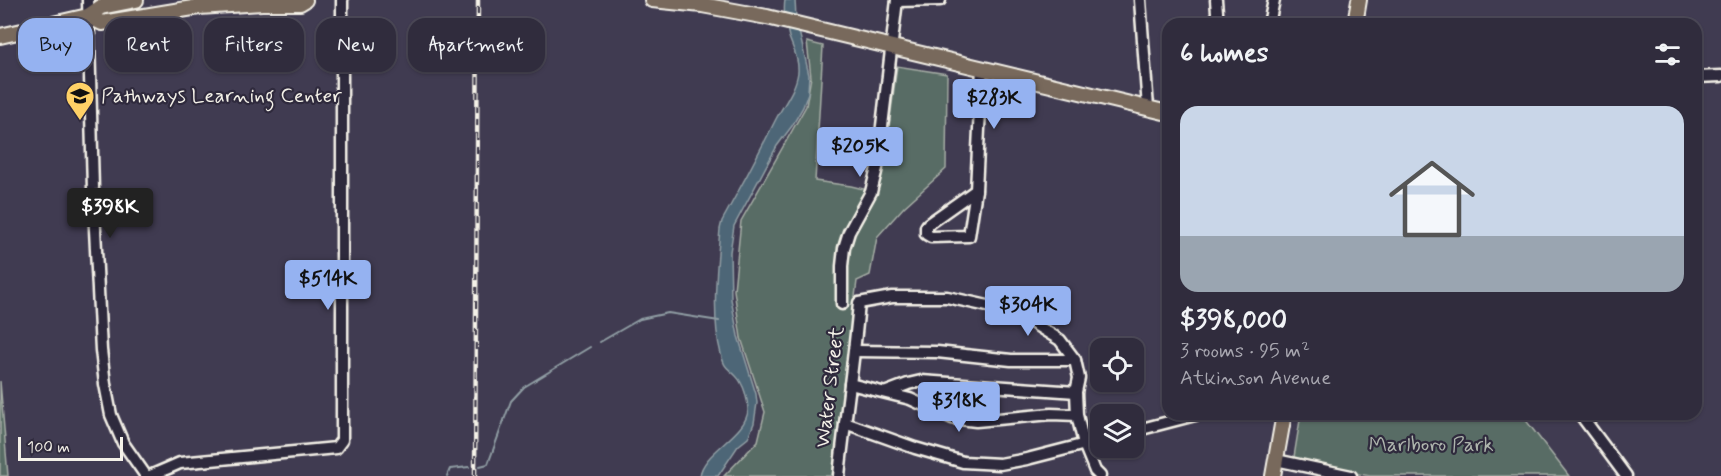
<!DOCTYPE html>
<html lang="en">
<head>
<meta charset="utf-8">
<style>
  :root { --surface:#302c3d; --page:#3c3848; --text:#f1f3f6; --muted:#a8a7b0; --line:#4b4857; --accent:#95b2f1 }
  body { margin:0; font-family:Mynerve,sans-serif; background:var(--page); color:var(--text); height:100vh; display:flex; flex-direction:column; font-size:22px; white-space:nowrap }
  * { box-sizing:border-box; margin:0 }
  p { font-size:20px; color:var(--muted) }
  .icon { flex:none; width:33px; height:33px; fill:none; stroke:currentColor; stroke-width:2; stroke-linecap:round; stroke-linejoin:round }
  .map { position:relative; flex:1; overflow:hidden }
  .panel { position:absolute; left:1162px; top:18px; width:540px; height:402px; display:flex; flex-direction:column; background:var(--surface); border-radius:18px; box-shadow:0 2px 4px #0004,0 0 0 2px var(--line) }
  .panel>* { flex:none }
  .top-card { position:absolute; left:18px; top:18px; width:570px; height:54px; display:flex; gap:12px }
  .fabs { position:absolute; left:1090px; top:338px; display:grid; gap:12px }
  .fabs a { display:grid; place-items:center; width:54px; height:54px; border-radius:12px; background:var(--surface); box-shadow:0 2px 4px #0004,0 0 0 2px var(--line); font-size:30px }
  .scale { position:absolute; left:18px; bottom:15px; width:105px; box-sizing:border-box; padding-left:6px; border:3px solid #f4f1e8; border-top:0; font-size:16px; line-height:21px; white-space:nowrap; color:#f4f1e8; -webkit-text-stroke:4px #2f2a3d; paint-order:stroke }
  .price { position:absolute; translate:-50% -51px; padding:0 14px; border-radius:6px; background:var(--accent); color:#111; font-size:20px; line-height:39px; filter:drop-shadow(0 2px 3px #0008) }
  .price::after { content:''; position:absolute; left:50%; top:36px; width:18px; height:14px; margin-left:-9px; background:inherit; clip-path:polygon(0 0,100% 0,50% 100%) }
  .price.active { background:#222; color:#fff }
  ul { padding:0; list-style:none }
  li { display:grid; align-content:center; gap:12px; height:318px; padding:0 18px }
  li+li { border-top:2px solid var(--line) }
  li span { display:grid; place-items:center; height:186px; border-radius:18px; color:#555 }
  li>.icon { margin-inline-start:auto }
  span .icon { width:108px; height:108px; fill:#fffc; stroke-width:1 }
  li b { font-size:26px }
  h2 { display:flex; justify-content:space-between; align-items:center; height:72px; padding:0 18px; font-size:26px }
  .tag { padding:0 21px; border-radius:18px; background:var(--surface); box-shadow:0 2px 4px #0004,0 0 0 2px var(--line); font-size:21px; line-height:54px }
  .tag.active { background:var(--accent); color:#111 }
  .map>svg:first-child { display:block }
  .green { fill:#596c65; stroke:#a6aea6; stroke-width:1.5 }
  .water { fill:#4e6677; stroke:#909ea4; stroke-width:1.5 }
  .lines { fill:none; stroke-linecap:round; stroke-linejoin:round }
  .stream { stroke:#909ea4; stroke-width:2 }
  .minor-casing { stroke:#f4f1e8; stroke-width:15 }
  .major-casing { stroke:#f4f1e8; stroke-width:18 }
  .minor { stroke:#2f2a3d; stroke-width:10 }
  .major { stroke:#78695c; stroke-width:14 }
  .rail-casing { stroke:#f4f1e8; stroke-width:4.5 }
  .rail { stroke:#2f2a3d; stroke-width:2; stroke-dasharray:7; stroke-linecap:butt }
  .labels { text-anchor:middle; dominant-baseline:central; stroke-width:4.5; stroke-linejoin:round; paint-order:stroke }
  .poi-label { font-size:21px; fill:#f4f1e8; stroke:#2f2a3d; text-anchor:start }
  .street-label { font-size:21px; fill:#f4f1e8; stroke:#2f2a3d }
  .park-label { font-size:21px; fill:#aeb5ad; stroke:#2f2a3d }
</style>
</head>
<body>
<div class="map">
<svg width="1721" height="476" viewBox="0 0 1721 476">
  <rect width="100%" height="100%" fill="#403b51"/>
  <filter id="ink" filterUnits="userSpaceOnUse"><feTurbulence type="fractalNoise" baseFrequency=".0167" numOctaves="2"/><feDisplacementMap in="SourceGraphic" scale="12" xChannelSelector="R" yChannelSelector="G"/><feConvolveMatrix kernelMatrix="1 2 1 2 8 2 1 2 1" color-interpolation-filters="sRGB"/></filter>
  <g filter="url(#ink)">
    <g class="green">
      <path d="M807,42L823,46L815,181L851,186L876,192L884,165L897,66L947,74L946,169L904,207L877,237L870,275L857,281L832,476H724L758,441L765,412L741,338L734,290L741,221L806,106L811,77Z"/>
      <path d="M0,381L8,476H0Z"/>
      <path d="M1301,414H1521L1569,476H1370L1293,463Z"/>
    </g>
    <path class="water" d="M785,0H795L796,18L809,75L808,93L803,107L792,126L777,146L734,226L730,252L731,299L738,336L756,394L757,403L754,423L748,438L738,446L718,476H700C702,452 747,435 748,410C748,400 744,384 736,376C726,366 725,369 721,354C711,318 717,267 720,229L722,221C741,187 759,153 776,119C784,104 796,89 798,72C799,59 793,49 789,37C786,25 783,13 785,0Z"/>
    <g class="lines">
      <g class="stream">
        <path d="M600,342L640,319L668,313L719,321"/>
        <path d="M480,466L488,464L511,401L524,387L590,347"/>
        <path d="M447,476L450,469L469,467"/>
      </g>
      <g class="minor-casing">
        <g id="minor">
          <path d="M88,0L93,189L101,350L105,384L111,415L123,443L146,476"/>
          <path d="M1140,0L1148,108"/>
          <path d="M1216,0L1218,24"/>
          <path d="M897,1L940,0"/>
          <path d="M1269,24L1274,0"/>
          <path d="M1696,77L1721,76"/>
          <path d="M976,190L969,236L931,237L926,234V227L928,224Z"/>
          <path d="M976,190L982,68"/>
          <path d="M842,304V266L844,248L849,232L871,192L877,168L897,0"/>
          <path d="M855,351L937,352L1011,360H1075"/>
          <path d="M850,384L910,399L952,418L976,421L1051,414L1077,415"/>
          <path d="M887,392L908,384L921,381L1076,392"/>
          <path d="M1580,414L1626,476"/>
          <path d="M845,423L915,448L963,462L1000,464L1027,459L1101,440"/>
          <path d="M1134,431L1199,414"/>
          <path d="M1276,460L1351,476"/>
          <path d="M150,476L180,463L336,448L342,440V0"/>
          <path d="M839,476C845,418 854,361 859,303L892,297H947L1015,312L1060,340L1075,360L1079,378L1076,392L1077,415L1084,444L1095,471L1100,476"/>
        </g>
      </g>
      <g class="major-casing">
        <g id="major">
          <path d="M652,0L702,5L767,17L1168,113"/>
          <path d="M88,16L102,23L199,7L262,3H300L305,0"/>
          <path d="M1355,24L1359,0"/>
          <path d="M0,36L88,16L101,7L136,0"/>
          <path d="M1273,476L1284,414"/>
        </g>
      </g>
      <use href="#minor" class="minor"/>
      <use href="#major" class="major"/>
      <g class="rail-casing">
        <path id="rail" d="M475,476L478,0"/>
      </g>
      <use href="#rail" class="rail"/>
    </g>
  </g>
  <defs>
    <g id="school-pin" transform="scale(1.5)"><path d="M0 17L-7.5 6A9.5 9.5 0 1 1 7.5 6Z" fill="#ffd166" stroke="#2f2a3d"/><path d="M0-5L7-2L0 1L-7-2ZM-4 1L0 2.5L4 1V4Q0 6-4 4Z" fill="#111"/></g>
  </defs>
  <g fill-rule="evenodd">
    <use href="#school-pin" x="80" y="96"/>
  </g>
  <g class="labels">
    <g class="poi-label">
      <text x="101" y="96">Pathways Learning Center</text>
    </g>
    <g class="street-label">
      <text transform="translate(830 387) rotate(-83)">Water Street</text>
    </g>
    <g class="park-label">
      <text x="1431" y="445">Marlboro Park</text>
    </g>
  </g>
</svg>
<div class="fabs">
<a><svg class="icon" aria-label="locate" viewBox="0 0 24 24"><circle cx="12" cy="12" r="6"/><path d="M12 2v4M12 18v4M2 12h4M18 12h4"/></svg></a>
<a><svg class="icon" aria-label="layers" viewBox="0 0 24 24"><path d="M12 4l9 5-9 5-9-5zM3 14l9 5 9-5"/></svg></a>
</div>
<div class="scale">100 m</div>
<b class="price" style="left:994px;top:130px">$283K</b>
<b class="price" style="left:860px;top:178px">$205K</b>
<b class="price active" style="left:110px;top:239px">$398K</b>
<b class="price" style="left:328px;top:311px">$514K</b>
<b class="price" style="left:1028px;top:337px">$304K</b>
<b class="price" style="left:959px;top:433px">$318K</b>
<div class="top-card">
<a class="tag active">Buy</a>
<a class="tag">Rent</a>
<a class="tag">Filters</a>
<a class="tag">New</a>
<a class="tag">Apartment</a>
</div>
<section class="panel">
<h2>6 homes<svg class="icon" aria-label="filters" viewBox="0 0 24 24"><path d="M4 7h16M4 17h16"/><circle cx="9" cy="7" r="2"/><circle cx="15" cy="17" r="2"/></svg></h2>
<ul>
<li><span style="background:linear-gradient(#c9d6e8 70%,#9aa5b1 0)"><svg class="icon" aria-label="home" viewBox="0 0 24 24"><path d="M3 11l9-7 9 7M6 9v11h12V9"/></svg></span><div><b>$398,000</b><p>3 rooms · 95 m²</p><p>Atkinson Avenue</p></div></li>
</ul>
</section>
</div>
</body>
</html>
